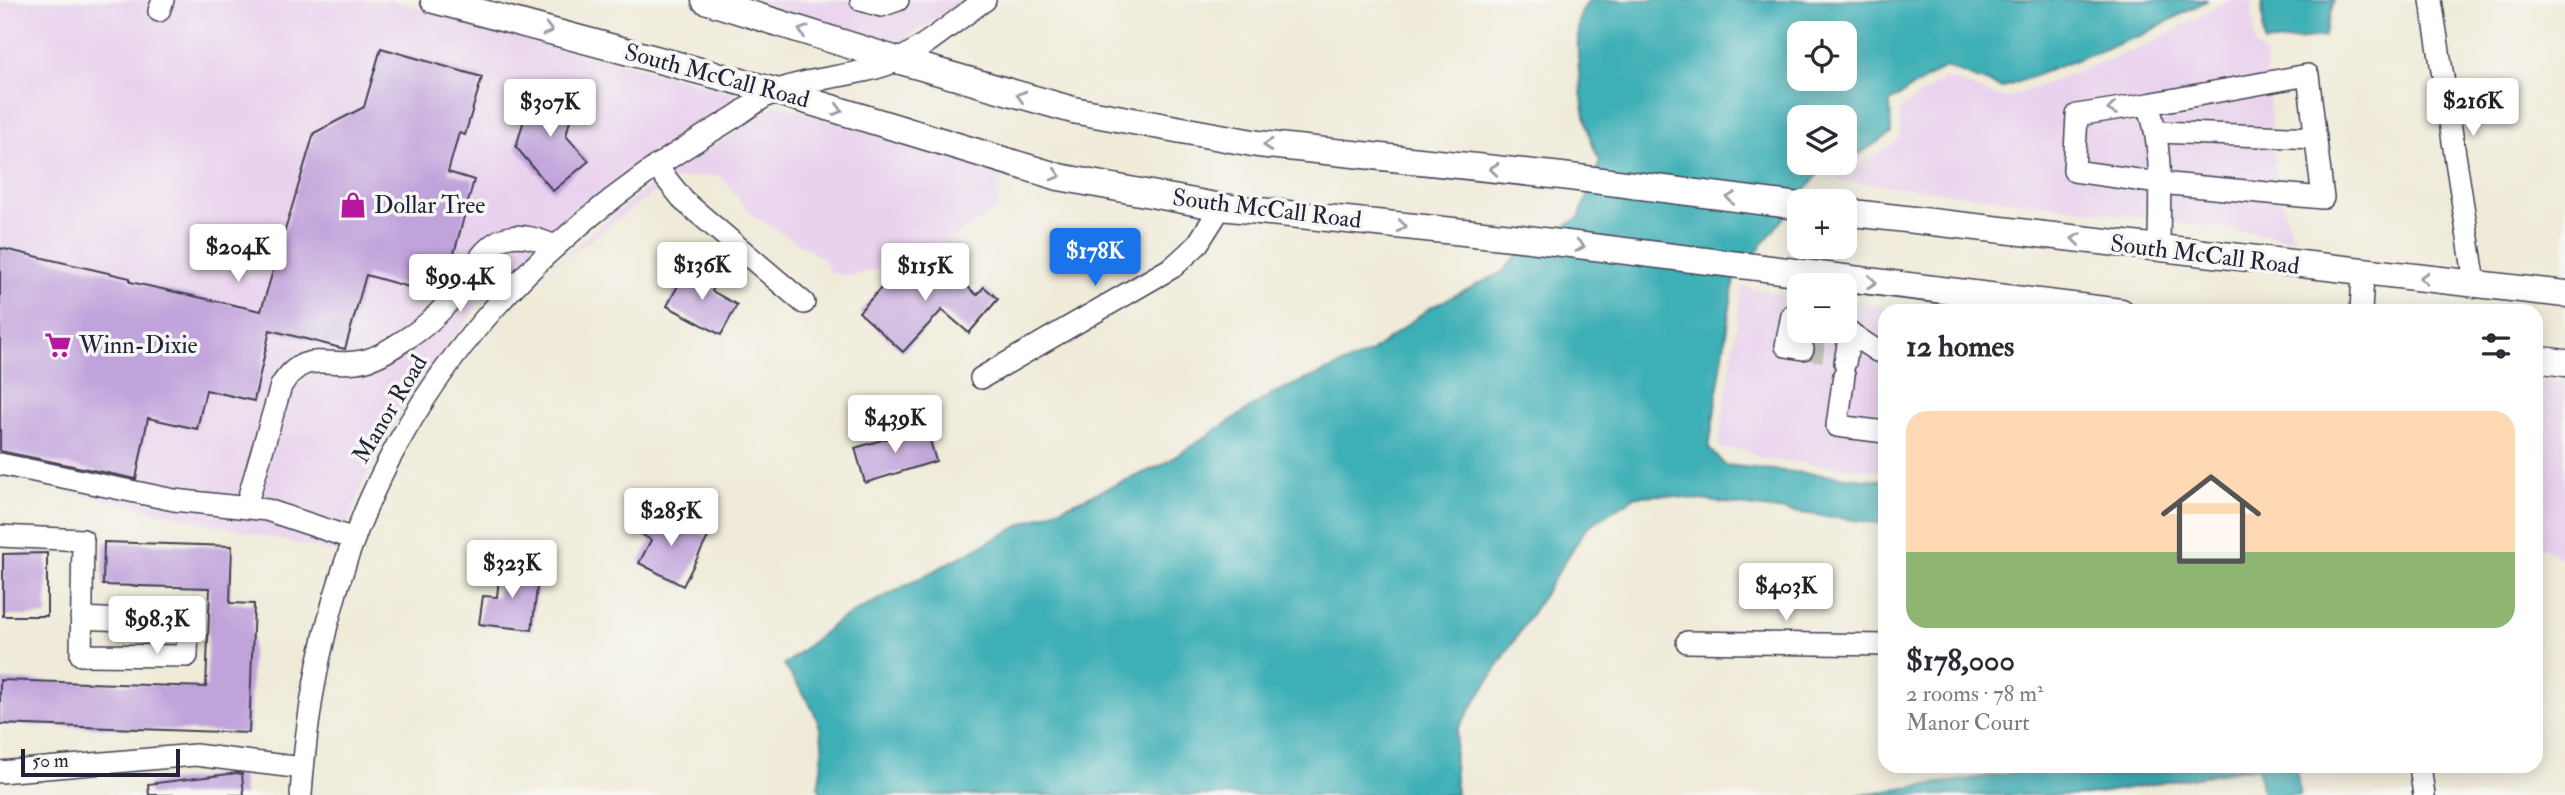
<!DOCTYPE html>
<html lang="en">
<head>
<meta charset="utf-8">
<style>
  :root { --surface:#fff; --page:#f2f2f3; --text:#2b2b33; --muted:#7c7c81; --line:#e1e1e2; --accent:#1a73e8 }
  body { margin:0; font-family:"IM FELL Double Pica",serif; background:var(--page); color:var(--text); height:100vh; display:flex; flex-direction:column; font-size:26px; white-space:nowrap }
  * { box-sizing:border-box; margin:0 }
  p { font-size:23px; color:var(--muted) }
  .icon { flex:none; width:38px; height:38px; fill:none; stroke:currentColor; stroke-width:2; stroke-linecap:round; stroke-linejoin:round }
  .map { position:relative; flex:1; overflow:hidden }
  .drawer { position:absolute; left:1878px; top:304px; width:665px; height:469px; display:flex; flex-direction:column; background:var(--surface); border-radius:21px; box-shadow:0 4px 18px #0003 }
  .drawer>* { flex:none }
  .buttons { position:absolute; left:1787px; top:21px; display:grid; gap:14px }
  .buttons a { display:grid; place-items:center; width:70px; height:70px; border-radius:14px; background:var(--surface); box-shadow:0 4px 18px #0003; font-size:35px }
  .scale { position:absolute; left:21px; bottom:18px; width:159px; box-sizing:border-box; padding-left:7px; border:4px solid #22223b; border-top:0; font-size:19px; line-height:24px; white-space:nowrap; color:#22223b; -webkit-text-stroke:5px #f6f6f2; paint-order:stroke }
  .price { position:absolute; translate:-50% -60px; padding:0 16px; border-radius:7px; background:#fff; color:#222; font-size:23px; line-height:46px; filter:drop-shadow(0 2px 4px #0008) }
  .price::after { content:''; position:absolute; left:50%; top:42px; width:21px; height:16px; margin-left:-10px; background:inherit; clip-path:polygon(0 0,100% 0,50% 100%) }
  .price.selected { background:var(--accent); color:#fff }
  ul { padding:0; list-style:none }
  li { display:grid; align-content:center; gap:14px; height:371px; padding:0 28px }
  li+li { border-top:2px solid var(--line) }
  li span { display:grid; place-items:center; height:217px; border-radius:21px; color:#555 }
  li>.icon { margin-inline-start:auto }
  span .icon { width:126px; height:126px; fill:#fffc; stroke-width:1 }
  li b { font-size:30px }
  h2 { display:flex; justify-content:space-between; align-items:center; height:84px; padding:0 28px; font-size:30px }
  .map>svg:first-child { display:block }
  .built { fill:#e9d2ed }
  .water { fill:#3dafb6; stroke:#306878; stroke-width:2; fill-rule:evenodd }
  .building { fill:#c1a3db }
  .lines { fill:none; stroke-linecap:round; stroke-linejoin:round }
  .minor-tunnel { stroke:#c7c3b9; stroke-width:21; stroke-dasharray:21 10; stroke-linecap:butt }
  .minor-casing { stroke:#414053; stroke-width:24 }
  .major-casing { stroke:#414053; stroke-width:29 }
  .minor { stroke:#fff; stroke-width:21 }
  .major { stroke:#fff; stroke-width:26 }
  .oneway { stroke:#9c9ca7 }
  .labels { text-anchor:middle; dominant-baseline:central; stroke-width:7; stroke-linejoin:round; paint-order:stroke }
  .street-label { font-size:24px; fill:#22223b; stroke:#f6f6f2 }
  .poi-label { font-size:24px; fill:#22223b; stroke:#f6f6f2; text-anchor:start }
</style>
</head>
<body>
<div class="map">
<svg width="2565" height="795" viewBox="0 0 2565 795">
  <rect width="100%" height="100%" fill="#f6f6f2"/>
  <filter id="ink" filterUnits="userSpaceOnUse"><feTurbulence type="fractalNoise" baseFrequency=".0143" numOctaves="2"/><feDisplacementMap in="SourceGraphic" scale="14" xChannelSelector="R" yChannelSelector="G"/><feConvolveMatrix kernelMatrix="1 2 1 2 8 2 1 2 1" color-interpolation-filters="sRGB"/></filter>
  <filter id="wash" filterUnits="userSpaceOnUse"><feTurbulence type="fractalNoise" baseFrequency=".00686" numOctaves="4" result="noise"/><feDisplacementMap in="SourceGraphic" scale="28" xChannelSelector="R" yChannelSelector="G"/><feGaussianBlur stdDeviation="1.57" result="paint"/><feColorMatrix in="noise" values="0 0 0 0 0 0 0 0 0 0 0 0 0 0 0 0 0 1.4 0 .05"/><feComposite in="paint" operator="in"/></filter>
  <g filter="url(#wash)">
    <rect width="100%" height="100%" fill="#f0ebd9"/>
    <g class="built">
      <path d="M0,0H389L745,96L666,144L615,181L568,218L480,304L422,378L391,429L362,485L337,553L0,475Z"/>
      <path d="M746,0H964L895,47Z"/>
      <path d="M2230,0H2252L2255,46L2265,54L2277,186L2293,239L2052,205L1828,179L1864,163L1896,142L1900,134V109L1946,78L2006,99L2147,45Z"/>
      <path d="M777,104L1003,172L998,209L918,260L849,276L830,272L824,259L752,215L719,175L677,179L651,195L547,271L479,343L537,279L629,201Z"/>
      <path d="M1742,287L1799,297V331H1844L1845,302L1930,311L1885,312V471L1763,459L1745,450L1723,449L1719,445Z"/>
      <path d="M2536,379L2565,382V559L2536,544Z"/>
    </g>
    <g class="water">
      <path d="M1589,0H2208L2144,34L2002,88L1945,67L1890,102L1891,133L1859,154L1845,159L1844,117H1799V163H1835L1825,166L1734,280L1709,449L1725,465L1885,481V524L1662,495L1637,496L1587,527L1457,730L1454,763L1456,795H823L818,787C830,726 817,714 784,665L838,621L1021,525L1162,465L1272,394L1370,353L1429,308L1503,272L1522,250L1579,218L1600,161C1582,129 1575,57 1579,20C1580,13 1586,6 1589,0ZM1799,33H1844V79H1799Z"/>
      <path d="M2262,0H2334L2324,37L2264,43Z"/>
      <path d="M2053,767H2296L2300,795H2263L2258,767L2086,795H1857Z"/>
    </g>
    <g id="blocks">
      <g class="building">
        <path d="M381,48L482,77L465,135L459,133L448,172L474,180L445,287L438,295L366,275L345,349L270,330L254,401L206,390L197,429L148,418L136,479L0,451V248L130,278V282L261,311L314,133L364,107Z"/>
        <path d="M533,89L575,100L566,136L589,161L553,191L516,147Z"/>
        <path d="M929,253L977,295L984,287L998,299L969,333L942,310L903,352L859,312L893,275L902,283Z"/>
        <path d="M688,267L716,283L712,291L737,305L721,335L667,306Z"/>
        <path d="M926,427L936,461L865,483L855,448Z"/>
        <path d="M654,510L708,537L683,586L639,563L651,540L641,534Z"/>
        <path d="M104,542L232,546L230,603L254,604L249,733L0,724V680L206,687L210,588L103,585Z"/>
        <path d="M47,553V616H3V554Z"/>
        <path d="M500,567L539,571L532,630L479,624L483,596L497,597Z"/>
        <path d="M237,773L242,774L244,795H149L148,784Z"/>
      </g>
    </g>
  </g>
  <g filter="url(#ink)">
    <use href="#blocks" fill-opacity="0" stroke="#414053" stroke-width="2"/>
    <g class="lines">
      <path class="minor-tunnel" d="M1803,349L1834,353"/>
      <g class="minor-casing">
        <g id="minor">
          <path d="M861,0L881,6L898,0"/>
          <path d="M2431,0L2475,283"/>
          <path d="M159,11L163,0"/>
          <path d="M2148,104L2308,75L2323,198L2159,183L2074,171L2077,115L2148,104C2164,150 2159,201 2159,249"/>
          <path d="M2157,132L2316,138"/>
          <path d="M656,166L684,201L804,303"/>
          <path d="M2361,312L2363,273"/>
          <path d="M1799,316L1792,315L1786,346L1803,349"/>
          <path d="M1844,329L1877,351L1885,353"/>
          <path d="M1845,363L1850,332"/>
          <path d="M1844,375L1837,426L1885,432"/>
          <path d="M981,378L1173,267L1197,245L1221,207"/>
          <path d="M0,464L174,500L267,510L354,539"/>
          <path d="M246,506L281,386C303,350 322,366 356,362C376,360 392,348 409,337C426,327 443,309 456,294C471,275 483,241 510,237C526,234 541,241 556,246"/>
          <path d="M0,536L83,540L81,655L187,656L188,623L81,618"/>
          <path d="M1687,642L1885,645"/>
          <path d="M2420,766L2424,795"/>
          <path d="M0,772L195,755L303,768"/>
          <path d="M301,795C318,531 427,330 643,176C672,155 702,137 733,118C747,109 761,97 776,91C814,76 859,77 896,61C923,49 960,17 985,0"/>
        </g>
      </g>
      <g class="major-casing">
        <g id="major">
          <path d="M434,0L775,91L1059,177L1221,207L1512,237L2121,312"/>
          <path d="M705,0L897,60L1073,110L1258,144L1562,176L1799,206"/>
          <path d="M1844,212L2565,294"/>
          <path d="M2536,359L2565,363"/>
        </g>
      </g>
      <use href="#minor" class="minor"/>
      <use href="#major" class="major"/>
    </g>
    <defs><path id="oneway-chevron" d="M-2-3.5L2.5 0L-2 3.5" fill="none" stroke-width="1.6" stroke-linecap="round" stroke-linejoin="round" transform="scale(1.75)"/></defs>
    <g class="oneway">
      <use href="#oneway-chevron" transform="translate(548 30) rotate(15)"/>
      <use href="#oneway-chevron" transform="translate(803 31) rotate(-162)"/>
      <use href="#oneway-chevron" transform="translate(1021 96) rotate(-164)"/>
      <use href="#oneway-chevron" transform="translate(2112 109) rotate(172)"/>
      <use href="#oneway-chevron" transform="translate(838 110) rotate(16)"/>
      <use href="#oneway-chevron" transform="translate(1268 145) rotate(-174)"/>
      <use href="#oneway-chevron" transform="translate(1494 169) rotate(-174)"/>
      <use href="#oneway-chevron" transform="translate(1056 175) rotate(15)"/>
      <use href="#oneway-chevron" transform="translate(1731 198) rotate(-173)"/>
      <use href="#oneway-chevron" transform="translate(1402 226) rotate(6)"/>
      <use href="#oneway-chevron" transform="translate(2076 239) rotate(-173)"/>
      <use href="#oneway-chevron" transform="translate(1580 246) rotate(7)"/>
      <use href="#oneway-chevron" transform="translate(2424 278) rotate(-175)"/>
      <use href="#oneway-chevron" transform="translate(1872 282) rotate(6)"/>
    </g>
  </g>
  <defs>
    <g id="shop-bare" transform="scale(2.1)"><path d="M-5-2.5h2.3a2.7 3.5 0 0 1 5.4 0H5L5.5 6h-11ZM-1.5-2.5h3a1.5 2.3 0 0 0-3 0Z" fill="#b5179e" stroke="#f6f6f2" stroke-width="2.5" paint-order="stroke"/></g>
    <g id="supermarket-bare" transform="scale(2.1)"><path d="M-6-5.5h2.5l.6 2H6L4.5 2H-2.5L-4.4-4H-6ZM-1.5 3.2a1.3 1.3 0 1 0 .1 0ZM3 3.2a1.3 1.3 0 1 0 .1 0Z" fill="#b5179e" stroke="#f6f6f2" stroke-width="2.5" paint-order="stroke"/></g>
  </defs>
  <g fill-rule="evenodd">
    <use href="#shop-bare" x="353" y="205"/>
    <use href="#supermarket-bare" x="58" y="345"/>
  </g>
  <g class="labels">
    <g class="street-label">
      <text transform="translate(717 76) rotate(15)">South McCall Road</text>
      <text transform="translate(1267 209) rotate(7)">South McCall Road</text>
      <text transform="translate(2205 255) rotate(7)">South McCall Road</text>
      <text transform="translate(390 409) rotate(-59)">Manor Road</text>
    </g>
    <g class="poi-label">
      <text x="374" y="205">Dollar Tree</text>
      <text x="79" y="345">Winn-Dixie</text>
    </g>
  </g>
</svg>
<div class="buttons">
<a><svg class="icon" aria-label="locate" viewBox="0 0 24 24"><circle cx="12" cy="12" r="6"/><path d="M12 2v4M12 18v4M2 12h4M18 12h4"/></svg></a>
<a><svg class="icon" aria-label="layers" viewBox="0 0 24 24"><path d="M12 4l9 5-9 5-9-5zM3 14l9 5 9-5"/></svg></a>
<a>+</a>
<a>−</a>
</div>
<div class="scale">50 m</div>
<b class="price" style="left:2473px;top:138px">$216K</b>
<b class="price" style="left:550px;top:139px">$307K</b>
<b class="price" style="left:238px;top:284px">$204K</b>
<b class="price selected" style="left:1095px;top:288px">$178K</b>
<b class="price" style="left:702px;top:302px">$136K</b>
<b class="price" style="left:925px;top:303px">$115K</b>
<b class="price" style="left:460px;top:314px">$99.4K</b>
<b class="price" style="left:895px;top:455px">$439K</b>
<b class="price" style="left:671px;top:548px">$285K</b>
<b class="price" style="left:512px;top:600px">$323K</b>
<b class="price" style="left:1786px;top:623px">$403K</b>
<b class="price" style="left:157px;top:656px">$98.3K</b>
<section class="drawer">
<h2>12 homes<svg class="icon" aria-label="filters" viewBox="0 0 24 24"><path d="M4 7h16M4 17h16"/><circle cx="9" cy="7" r="2"/><circle cx="15" cy="17" r="2"/></svg></h2>
<ul>
<li><span style="background:linear-gradient(#ffd9b3 65%,#8fb573 0)"><svg class="icon" aria-label="home" viewBox="0 0 24 24"><path d="M3 11l9-7 9 7M6 9v11h12V9"/></svg></span><div><b>$178,000</b><p>2 rooms · 78 m²</p><p>Manor Court</p></div></li>
</ul>
</section>
</div>
</body>
</html>
